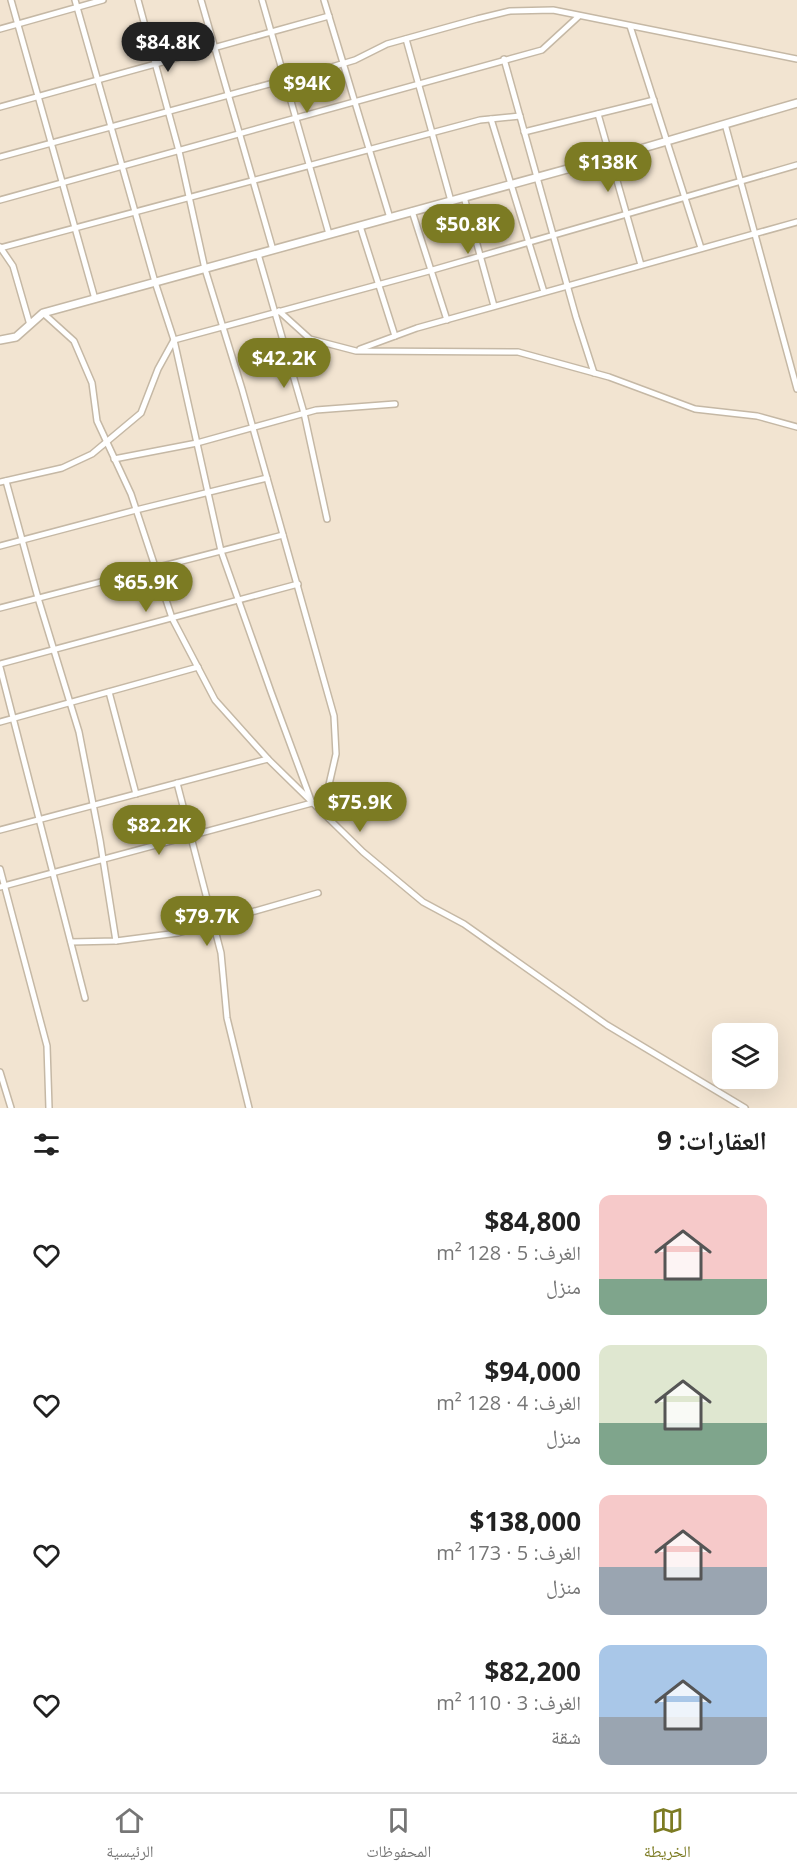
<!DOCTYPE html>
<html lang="ar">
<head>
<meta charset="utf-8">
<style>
  :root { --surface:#fff; --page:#f2f2f2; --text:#222; --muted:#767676; --line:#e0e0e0; --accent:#7c7b23 }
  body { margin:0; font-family:"Open Sans","Noto Naskh Arabic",sans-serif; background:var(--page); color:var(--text); direction:rtl; height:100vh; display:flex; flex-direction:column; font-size:22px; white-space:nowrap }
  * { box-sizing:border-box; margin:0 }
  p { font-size:20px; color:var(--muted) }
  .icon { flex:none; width:33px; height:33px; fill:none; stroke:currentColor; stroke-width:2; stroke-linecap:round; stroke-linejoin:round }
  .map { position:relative; height:1108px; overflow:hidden; direction:ltr }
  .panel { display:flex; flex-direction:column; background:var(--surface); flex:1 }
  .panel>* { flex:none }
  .buttons { position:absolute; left:712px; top:1023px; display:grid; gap:12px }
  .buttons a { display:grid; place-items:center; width:66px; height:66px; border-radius:12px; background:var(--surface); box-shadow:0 6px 24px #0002; font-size:30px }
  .price { position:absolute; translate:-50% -51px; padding:0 14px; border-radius:21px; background:var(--accent); color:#fff; font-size:20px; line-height:39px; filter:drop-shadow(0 2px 3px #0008) }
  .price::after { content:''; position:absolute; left:50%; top:36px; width:18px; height:14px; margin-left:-9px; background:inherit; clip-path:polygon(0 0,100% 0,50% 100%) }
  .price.selected { background:#222; color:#fff }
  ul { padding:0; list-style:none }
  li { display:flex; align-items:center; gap:18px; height:150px; padding:0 30px }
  li span { display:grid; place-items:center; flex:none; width:168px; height:120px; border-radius:12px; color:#555 }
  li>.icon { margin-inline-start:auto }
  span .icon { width:72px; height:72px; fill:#fffc; stroke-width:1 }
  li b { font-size:26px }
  h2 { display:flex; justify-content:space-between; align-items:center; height:72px; padding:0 30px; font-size:26px }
  .dock { display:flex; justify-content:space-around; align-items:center; height:84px; border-top:2px solid var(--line); background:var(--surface); font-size:16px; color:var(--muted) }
  .dock a { display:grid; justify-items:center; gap:3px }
  .dock .selected { color:var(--accent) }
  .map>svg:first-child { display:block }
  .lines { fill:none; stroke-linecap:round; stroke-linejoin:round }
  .minor-casing { stroke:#c5b8a5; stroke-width:8 }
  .tertiary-casing { stroke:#c5b8a5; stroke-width:10 }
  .minor { stroke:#fff; stroke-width:5 }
  .tertiary { stroke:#fff; stroke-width:7 }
</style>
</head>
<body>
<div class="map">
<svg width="797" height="1108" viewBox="0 0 797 1108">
  <rect width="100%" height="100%" fill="#f2e4d1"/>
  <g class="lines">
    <g class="minor-casing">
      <g id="minor">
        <path d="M11,0L95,299"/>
        <path d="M138,0L179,151L205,269L242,389L334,716L336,754L328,789L320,810"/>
        <path d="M201,0L273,250"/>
        <path d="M262,0L329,234"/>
        <path d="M324,0L390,218"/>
        <path d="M630,26L701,248"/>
        <path d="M0,29L103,0"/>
        <path d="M406,39L451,201"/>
        <path d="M504,59L576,317L594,373"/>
        <path d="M0,107L329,16"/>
        <path d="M598,114L641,265"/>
        <path d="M491,119L544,292"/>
        <path d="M725,124L797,389"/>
        <path d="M524,132L654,100"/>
        <path d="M0,157L325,69L355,60L387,44L477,19L510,11L553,10L797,59"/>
        <path d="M464,197L494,306"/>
        <path d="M0,200L542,50L579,16"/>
        <path d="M412,211L447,320"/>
        <path d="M360,226L395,336"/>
        <path d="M0,247L13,266L30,325"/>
        <path d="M0,248L480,120L520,116"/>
        <path d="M258,254L304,413L327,519"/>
        <path d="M279,311L310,339L356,351L518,352L609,377L695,409L757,416L797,427"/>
        <path d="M43,313L74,341L92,383L97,421L131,494L172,618L215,700L268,759L363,852L423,902L464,924L607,1025L745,1108"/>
        <path d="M360,349L417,328L797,222"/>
        <path d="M114,459L197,443L316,410L395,404"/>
        <path d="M6,481L38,598L79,732L100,840L116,941"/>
        <path d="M0,482L62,468L92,454L141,413L158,369L174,340L429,271L797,165"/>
        <path d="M0,546L136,510L267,478"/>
        <path d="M0,608L283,535"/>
        <path d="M0,664L298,584"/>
        <path d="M0,667L85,998"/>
        <path d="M109,692L136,794"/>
        <path d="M0,722L198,667"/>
        <path d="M177,783L221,953L227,1018L249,1108"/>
        <path d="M0,830L268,759"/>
        <path d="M0,869L47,1046L49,1108"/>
        <path d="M0,887L312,803L271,692L221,551L174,340L155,282L75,0"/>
        <path d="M71,942L116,941L178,933L318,893"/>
        <path d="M0,1072L11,1108"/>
      </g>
    </g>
    <g class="tertiary-casing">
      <path id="tertiary" d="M0,340L16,337L43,313L640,149L797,103"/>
    </g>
    <use href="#minor" class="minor"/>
    <use href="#tertiary" class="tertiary"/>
  </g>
</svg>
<div class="buttons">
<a><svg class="icon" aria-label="layers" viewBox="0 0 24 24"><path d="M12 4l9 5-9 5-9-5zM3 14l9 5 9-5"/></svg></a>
</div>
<b class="price selected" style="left:168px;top:73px">$84.8K</b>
<b class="price" style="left:307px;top:114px">$94K</b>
<b class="price" style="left:608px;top:193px">$138K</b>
<b class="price" style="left:468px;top:255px">$50.8K</b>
<b class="price" style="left:284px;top:389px">$42.2K</b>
<b class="price" style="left:146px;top:613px">$65.9K</b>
<b class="price" style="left:360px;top:833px">$75.9K</b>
<b class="price" style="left:159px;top:856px">$82.2K</b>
<b class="price" style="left:207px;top:947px">$79.7K</b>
</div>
<section class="panel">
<h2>العقارات: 9<svg class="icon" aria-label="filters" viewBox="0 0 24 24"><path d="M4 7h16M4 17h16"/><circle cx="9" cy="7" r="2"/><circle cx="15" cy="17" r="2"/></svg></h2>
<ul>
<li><span style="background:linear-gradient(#f6c9c9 70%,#7fa58c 0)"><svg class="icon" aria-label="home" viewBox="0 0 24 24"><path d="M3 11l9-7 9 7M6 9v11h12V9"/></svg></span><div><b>$84,800</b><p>الغرف: 5 · 128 m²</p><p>منزل</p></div><svg class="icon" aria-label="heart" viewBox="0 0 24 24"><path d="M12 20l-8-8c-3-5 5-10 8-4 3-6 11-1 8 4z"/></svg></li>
<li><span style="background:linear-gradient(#dfe7d0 65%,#7fa58c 0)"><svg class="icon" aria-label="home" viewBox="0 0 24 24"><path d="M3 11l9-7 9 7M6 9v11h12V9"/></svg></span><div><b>$94,000</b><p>الغرف: 4 · 128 m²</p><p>منزل</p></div><svg class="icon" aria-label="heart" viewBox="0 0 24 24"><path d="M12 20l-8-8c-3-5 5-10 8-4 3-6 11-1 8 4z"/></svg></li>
<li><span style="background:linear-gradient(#f6c9c9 60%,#9aa5b1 0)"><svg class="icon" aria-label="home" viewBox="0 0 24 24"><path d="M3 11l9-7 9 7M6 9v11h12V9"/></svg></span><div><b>$138,000</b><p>الغرف: 5 · 173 m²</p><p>منزل</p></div><svg class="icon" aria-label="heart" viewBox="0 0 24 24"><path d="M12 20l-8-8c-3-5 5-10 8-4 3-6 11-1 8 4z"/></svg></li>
<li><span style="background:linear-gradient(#a9c7e8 60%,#9aa5b1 0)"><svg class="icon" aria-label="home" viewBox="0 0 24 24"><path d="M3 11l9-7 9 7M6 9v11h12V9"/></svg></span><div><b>$82,200</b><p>الغرف: 3 · 110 m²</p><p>شقة</p></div><svg class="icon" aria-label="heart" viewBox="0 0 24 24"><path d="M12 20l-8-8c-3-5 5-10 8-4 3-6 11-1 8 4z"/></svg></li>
</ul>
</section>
<nav class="dock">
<a class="selected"><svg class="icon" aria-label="map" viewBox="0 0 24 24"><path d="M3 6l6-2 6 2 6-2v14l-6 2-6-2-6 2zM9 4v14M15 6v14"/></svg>الخريطة</a>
<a><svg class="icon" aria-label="saved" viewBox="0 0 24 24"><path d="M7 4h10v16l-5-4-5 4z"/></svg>المحفوظات</a>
<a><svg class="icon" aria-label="home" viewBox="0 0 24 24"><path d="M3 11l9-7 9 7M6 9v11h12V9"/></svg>الرئيسية</a>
</nav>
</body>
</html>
